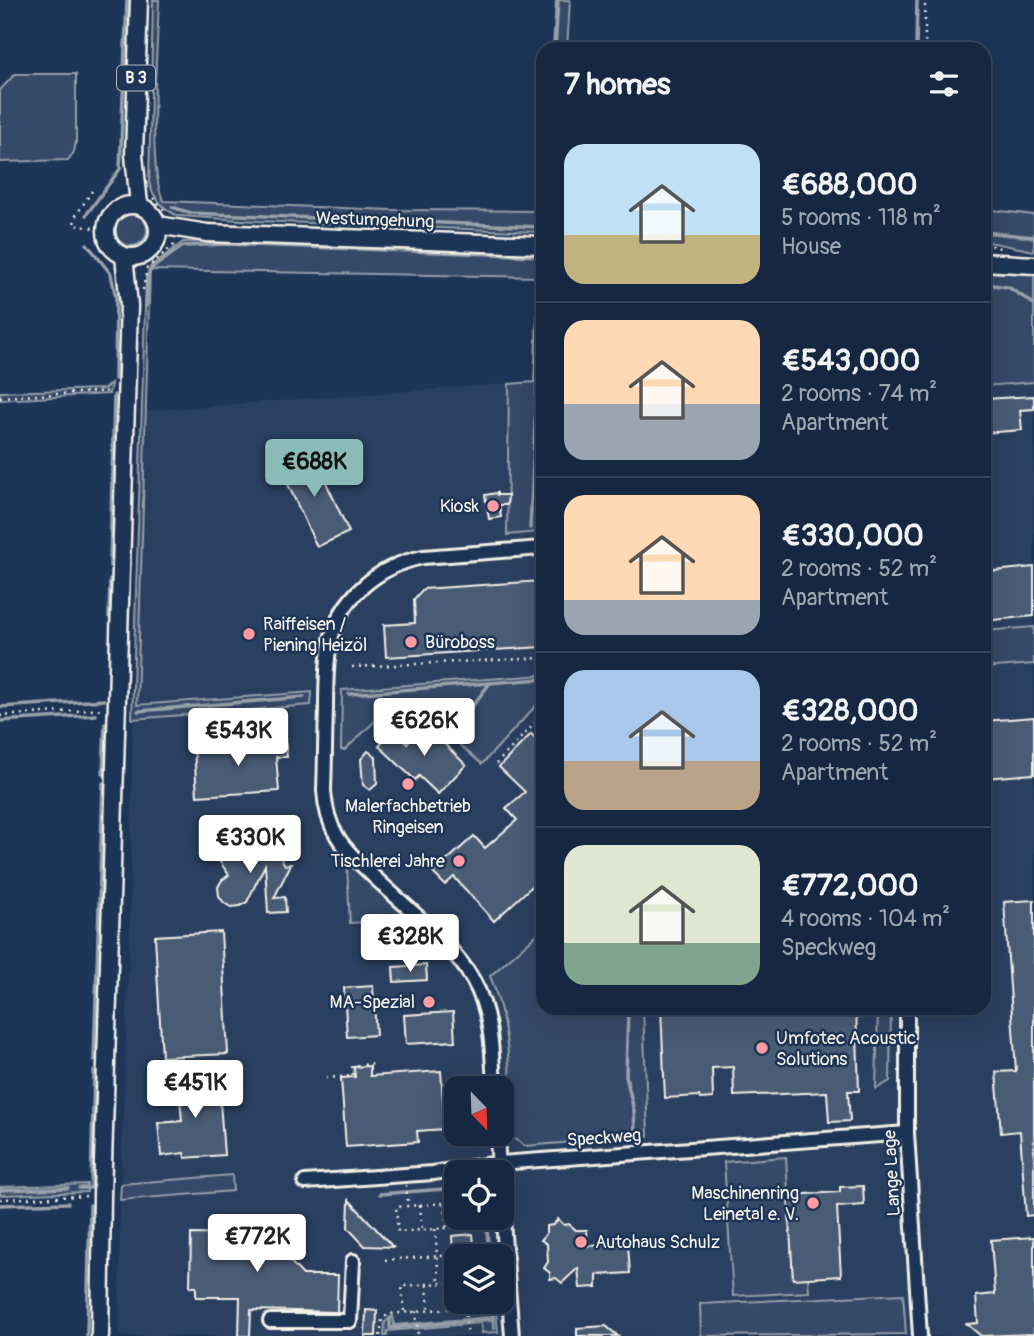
<!DOCTYPE html>
<html lang="en">
<head>
<meta charset="utf-8">
<style>
  :root { --surface:#162841; --page:#23344c; --text:#f1f3f6; --muted:#9ea6b1; --line:#35445a; --accent:#8bbbb9 }
  body { margin:0; font-family:Pangolin,sans-serif; background:var(--page); color:var(--text); height:100vh; display:flex; flex-direction:column; font-size:26px; white-space:nowrap }
  * { box-sizing:border-box; margin:0 }
  p { font-size:23px; color:var(--muted) }
  .icon { flex:none; width:38px; height:38px; fill:none; stroke:currentColor; stroke-width:2; stroke-linecap:round; stroke-linejoin:round }
  .map { position:relative; flex:1; overflow:hidden }
  .details { position:absolute; left:536px; top:42px; width:455px; height:973px; display:flex; flex-direction:column; background:var(--surface); border-radius:21px; box-shadow:0 7px 28px #0002,0 0 0 2px var(--line) }
  .details>* { flex:none }
  .needle { width:46px; rotate:157deg }
  .tools { position:absolute; left:444px; top:1076px; display:grid; gap:14px }
  .tools a { display:grid; place-items:center; width:70px; height:70px; border-radius:14px; background:var(--surface); box-shadow:0 7px 28px #0002,0 0 0 2px var(--line); font-size:35px }
  .price { position:absolute; translate:-50% -60px; padding:0 16px; border-radius:7px; background:#fff; color:#222; font-size:23px; line-height:46px; filter:drop-shadow(0 2px 4px #0008) }
  .price::after { content:''; position:absolute; left:50%; top:42px; width:21px; height:16px; margin-left:-10px; background:inherit; clip-path:polygon(0 0,100% 0,50% 100%) }
  .price.selected { background:var(--accent); color:#111 }
  ul { padding:0; list-style:none }
  li { display:flex; align-items:center; gap:21px; height:175px; padding:0 28px }
  li+li { border-top:2px solid var(--line) }
  li span { display:grid; place-items:center; flex:none; width:196px; height:140px; border-radius:21px; color:#555 }
  li>.icon { margin-inline-start:auto }
  span .icon { width:84px; height:84px; fill:#fffc; stroke-width:1 }
  li b { font-size:30px }
  h2 { display:flex; justify-content:space-between; align-items:center; height:84px; padding:0 28px; font-size:30px }
  .map>svg:first-child { display:block }
  .built { fill:#2a4060; fill-rule:evenodd }
  .green { fill:#354a67; stroke:#949ea8; stroke-width:2 }
  .lines { fill:none; stroke-linecap:round; stroke-linejoin:round }
  .stream { stroke:#9aa2ab; stroke-width:3.5 }
  .building { fill:#485b74; stroke:#f4f1e8; stroke-width:2 }
  .minor-casing { stroke:#f4f1e8; stroke-width:18 }
  .major-casing { stroke:#f4f1e8; stroke-width:21 }
  .path { stroke:#f4f1e8; stroke-width:2.5; stroke-dasharray:2 5; stroke-linecap:butt }
  .minor { stroke:#1d3557; stroke-width:12 }
  .major { stroke:#1d3557; stroke-width:16 }
  .poi-dot { fill:#ff9aa2; stroke:#1d3557; stroke-width:2.5 }
  .labels { text-anchor:middle; dominant-baseline:central; stroke-width:5; stroke-linejoin:round; paint-order:stroke }
  .shield { fill:#1d3557; stroke:#b4b9bc; stroke-width:2 }
  .shield-label { font-size:16px; font-weight:bold; fill:#f4f1e8 }
  .street-label { font-size:18px; fill:#f4f1e8; stroke:#1d3557 }
  .poi-label { font-size:18px; fill:#f4f1e8; stroke:#1d3557; text-anchor:end }
</style>
</head>
<body>
<div class="map">
<svg width="1034" height="1336" viewBox="0 0 1034 1336">
  <rect width="100%" height="100%" fill="#1d3557"/>
  <filter id="ink" filterUnits="userSpaceOnUse"><feTurbulence type="fractalNoise" baseFrequency=".0143" numOctaves="2"/><feDisplacementMap in="SourceGraphic" scale="14" xChannelSelector="R" yChannelSelector="G"/><feConvolveMatrix kernelMatrix="1 2 1 2 8 2 1 2 1" color-interpolation-filters="sRGB"/></filter>
  <g filter="url(#ink)">
    <path class="built" d="M984,272L1034,274V1336H119L120,1200L130,925L133,706L137,705L145,411L542,381V1008H984ZM457,1088H502V1134H457ZM457,1172H502V1218H457ZM457,1256H502V1302H457Z"/>
    <g class="green">
      <path d="M153,0H159C158,40 146,173 164,201L392,210L542,211V232L257,221L179,216C165,211 152,197 149,182Z"/>
      <path d="M556,0H570L567,49H553Z"/>
      <path d="M15,74H76V142L74,152L68,160L0,162V90Z"/>
      <path d="M984,209L1034,215V251L984,241Z"/>
      <circle cx="131" cy="230" r="16"/>
      <path d="M231,241L542,255V468L538,532L507,535L509,384L534,382L539,277L150,270L137,705L312,692L311,705L132,719L146,277L151,266L183,242Z"/>
      <path d="M984,272L1034,274V382L984,386Z"/>
      <path d="M111,383L109,394L0,400V392L104,389Z"/>
      <path d="M1034,627V664L984,668V631Z"/>
      <path d="M542,675V699L482,764L427,717L374,722L345,750H341L342,690Z"/>
      <path d="M339,857H344L405,915L406,922L399,929H395L394,920L350,923L347,866Z"/>
      <path d="M542,930V1008H643L648,1136L525,1146L513,1138C510,1084 511,1027 490,976Z"/>
      <path d="M878,1008H891L890,1081L876,1089Z"/>
      <path d="M786,1157L793,1278H808L809,1292L733,1296L724,1162Z"/>
      <path d="M232,1175L233,1191L120,1200L121,1184Z"/>
      <path d="M87,1184V1192L0,1195V1187Z"/>
      <path d="M903,1294L906,1334L701,1336L700,1304Z"/>
      <path d="M490,1302H495L498,1332L482,1333L481,1323L387,1331V1336H384L385,1322L393,1316L394,1325L491,1317Z"/>
    </g>
    <g class="lines">
      <g class="stream">
        <path d="M555,49L558,0"/>
        <path d="M916,49L917,0"/>
        <path d="M172,207L191,213L542,227"/>
        <path d="M86,215L120,169L127,0"/>
        <path d="M984,232L1034,237"/>
        <path d="M87,244L111,274L116,298L115,379"/>
        <path d="M984,284L1008,287L1034,304"/>
        <path d="M146,306L148,275L152,268L183,246L227,244L542,256"/>
        <path d="M530,528L542,284"/>
        <path d="M110,566L114,395"/>
        <path d="M109,617L110,579"/>
        <path d="M349,694L542,679"/>
        <path d="M0,707L104,700"/>
        <path d="M471,708L490,683"/>
        <path d="M138,711L304,697"/>
        <path d="M0,721L96,715"/>
        <path d="M103,774L105,723"/>
        <path d="M628,1008L626,1076L634,1111L635,1133"/>
        <path d="M94,1060L103,783"/>
        <path d="M79,1188H91L94,1071"/>
        <path d="M0,1190L68,1188"/>
        <path d="M380,1194L457,1188"/>
        <path d="M0,1205L68,1203"/>
        <path d="M486,1218L488,1242"/>
        <path d="M492,1302L494,1328"/>
        <path d="M390,1318V1328L494,1319"/>
        <path d="M87,1336L90,1205"/>
      </g>
    </g>
    <g class="building">
      <path d="M1034,396V409L1020,410L1022,430L984,433V399Z"/>
      <path d="M311,450L349,532L317,547L279,465Z"/>
      <path d="M497,493V495H508L507,505H499L501,517L489,519L485,495Z"/>
      <path d="M1034,567V616L984,621V572Z"/>
      <path d="M542,581V647L386,657L384,625L415,623L414,599L423,589Z"/>
      <path d="M1034,717V774L984,778V721Z"/>
      <path d="M425,725L466,765L438,794L419,776L415,780L379,746L394,730L407,743Z"/>
      <path d="M531,734L542,745V877L494,921L454,877L445,885L433,873L474,836L485,848L517,820L506,808L525,792L499,767Z"/>
      <path d="M285,739L287,757H276L279,791L197,796L194,748L275,742V740Z"/>
      <path d="M368,751L376,757L377,784L370,790L363,785L361,759Z"/>
      <path d="M228,840H236L243,843L254,859L275,845L271,853L280,857L285,865L291,864L274,898L285,897L286,912L268,913L265,865L247,902L240,906L231,907L224,903L219,896L218,887L222,880L229,875L218,859V852L221,845Z"/>
      <path d="M1034,900V1215L1026,1216L1020,1131L1001,1133L996,1072L1016,1071L1004,902Z"/>
      <path d="M221,932L228,1054L162,1057L155,936Z"/>
      <path d="M426,965L427,980L394,982L393,967Z"/>
      <path d="M373,986L376,1035L347,1037L344,988Z"/>
      <path d="M661,1008H856L859,1091H848L850,1121L829,1122L827,1092L734,1096L733,1067L712,1068L713,1098L700,1099L699,1096L665,1098Z"/>
      <path d="M453,1012L455,1041L406,1044L404,1015Z"/>
      <path d="M370,1066V1076L441,1071L445,1129L417,1131L418,1142L346,1147L341,1078L355,1077L354,1067Z"/>
      <path d="M218,1074L224,1155L185,1158L184,1153L161,1156L158,1123L182,1121L178,1077Z"/>
      <path d="M863,1186L864,1205L837,1207L841,1276L793,1279L788,1195L840,1192V1187Z"/>
      <path d="M349,1200L393,1247L365,1246L348,1228Z"/>
      <path d="M243,1217L263,1233L275,1226L292,1243L284,1255L303,1275H338L337,1312L251,1310L250,1336H239L240,1297H196V1287H190L191,1234L243,1235Z"/>
      <path d="M558,1219L564,1225L569,1224L576,1230H587L588,1246L628,1244L630,1273L597,1275V1287L580,1288L578,1268L562,1283L556,1278L550,1279V1273L544,1268L548,1262L547,1244L541,1240L546,1234V1226L553,1225Z"/>
      <path d="M473,1234L475,1256H453L452,1236Z"/>
      <path d="M1034,1237V1334L981,1336L967,1324L978,1323L976,1296L995,1294L991,1240Z"/>
      <path d="M366,1310L377,1311L376,1336H365Z"/>
      <path d="M606,1326L618,1336H577V1328Z"/>
    </g>
    <g class="lines">
      <g class="minor-casing">
        <g id="minor">
          <path d="M907,1008V1133L920,1336"/>
          <path d="M494,1088C492,1051 492,1013 473,980C452,943 404,905 373,876C361,864 346,852 337,836C329,823 325,806 324,791C325,764 325,736 326,709C326,688 326,665 330,644C339,598 378,566 423,557L542,548"/>
          <path d="M497,1134L499,1172"/>
          <path d="M305,1182L433,1173L499,1163L907,1133"/>
          <path d="M502,1209L512,1336"/>
          <path d="M270,1321H350L353,1261"/>
        </g>
      </g>
      <g class="major-casing">
        <g id="major">
          <path d="M139,0L134,155L139,205"/>
          <circle cx="132" cy="231" r="26"/>
          <path d="M158,225L207,233L542,245"/>
          <path d="M984,262L1034,265"/>
          <path d="M100,1336L102,1196L129,305L124,256"/>
        </g>
      </g>
      <g class="path">
        <path d="M925,49V0"/>
        <path d="M92,191L75,217L74,225L105,230"/>
        <path d="M153,198L165,211"/>
        <path d="M984,244L1000,248"/>
        <path d="M143,290L147,268L174,245V240"/>
        <path d="M0,397L112,391"/>
        <path d="M352,667L542,658"/>
        <path d="M0,716L104,709"/>
        <path d="M496,764L537,721L542,726"/>
        <path d="M326,1078L353,1076L352,1066L371,1064L372,1070"/>
        <path d="M456,1182L457,1193"/>
        <path d="M406,1185L408,1206"/>
        <path d="M0,1199L88,1196"/>
        <path d="M457,1202L396,1207L398,1232L471,1226V1218"/>
        <path d="M445,1204L447,1228"/>
        <path d="M420,1205L422,1229"/>
        <path d="M435,1229L439,1282"/>
        <path d="M385,1260L495,1252"/>
        <path d="M451,1283L453,1307"/>
        <path d="M427,1285L429,1309"/>
        <path d="M465,1308L468,1336"/>
        <path d="M404,1311L402,1286L457,1282"/>
        <path d="M416,1311L418,1336"/>
        <path d="M380,1336L382,1319L389,1314L478,1306L477,1302"/>
      </g>
      <use href="#minor" class="minor"/>
      <use href="#major" class="major"/>
    </g>
  </g>
  <g class="poi-dot">
    <circle cx="493" cy="506" r="7"/>
    <circle cx="249" cy="634" r="7"/>
    <circle cx="411" cy="642" r="7"/>
    <circle cx="408" cy="784" r="7"/>
    <circle cx="459" cy="861" r="7"/>
    <circle cx="429" cy="1002" r="7"/>
    <circle cx="762" cy="1048" r="7"/>
    <circle cx="813" cy="1203" r="7"/>
    <circle cx="581" cy="1242" r="7"/>
  </g>
  <g class="labels">
    <rect class="shield" x="117" y="65.5" width="38" height="25" rx="5"/>
    <g class="shield-label">
      <text x="136" y="78">B 3</text>
    </g>
    <g class="street-label">
      <text transform="translate(375 220) rotate(2)">Westumgehung</text>
      <text transform="translate(604 1138) rotate(-4)">Speckweg</text>
      <text transform="translate(892 1173) rotate(-93)">Lange Lage</text>
    </g>
    <g class="poi-label">
      <text x="479" y="506">Kiosk</text>
      <text x="263" y="624" text-anchor="start">Raiffeisen /<tspan x="263" dy="21">Piening Heizöl</tspan></text>
      <text x="425" y="642" text-anchor="start">Büroboss</text>
      <text x="408" y="806" text-anchor="middle">Malerfachbetrieb<tspan x="408" dy="21">Ringeisen</tspan></text>
      <text x="445" y="861">Tischlerei Jahre</text>
      <text x="415" y="1002">MA-Spezial</text>
      <text x="776" y="1038" text-anchor="start">Umfotec Acoustic<tspan x="776" dy="21">Solutions</tspan></text>
      <text x="799" y="1193">Maschinenring<tspan x="799" dy="21">Leinetal e. V.</tspan></text>
      <text x="595" y="1242" text-anchor="start">Autohaus Schulz</text>
    </g>
  </g>
</svg>
<div class="tools">
<a><svg class="needle" viewBox="-14 -14 28 28"><path d="M0-13l5 13h-10z" fill="#e53935"/><path d="M0 13l5-13h-10z" fill="#9ea6b1"/></svg></a>
<a><svg class="icon" aria-label="locate" viewBox="0 0 24 24"><circle cx="12" cy="12" r="6"/><path d="M12 2v4M12 18v4M2 12h4M18 12h4"/></svg></a>
<a><svg class="icon" aria-label="layers" viewBox="0 0 24 24"><path d="M12 4l9 5-9 5-9-5zM3 14l9 5 9-5"/></svg></a>
</div>
<b class="price selected" style="left:314px;top:499px">€688K</b>
<b class="price" style="left:424px;top:758px">€626K</b>
<b class="price" style="left:238px;top:768px">€543K</b>
<b class="price" style="left:250px;top:875px">€330K</b>
<b class="price" style="left:410px;top:974px">€328K</b>
<b class="price" style="left:195px;top:1120px">€451K</b>
<b class="price" style="left:257px;top:1274px">€772K</b>
<section class="details">
<h2>7 homes<svg class="icon" aria-label="filters" viewBox="0 0 24 24"><path d="M4 7h16M4 17h16"/><circle cx="9" cy="7" r="2"/><circle cx="15" cy="17" r="2"/></svg></h2>
<ul>
<li><span style="background:linear-gradient(#bfe0f5 65%,#c2b280 0)"><svg class="icon" aria-label="home" viewBox="0 0 24 24"><path d="M3 11l9-7 9 7M6 9v11h12V9"/></svg></span><div><b>€688,000</b><p>5 rooms · 118 m²</p><p>House</p></div></li>
<li><span style="background:linear-gradient(#ffd9b3 60%,#9aa5b1 0)"><svg class="icon" aria-label="home" viewBox="0 0 24 24"><path d="M3 11l9-7 9 7M6 9v11h12V9"/></svg></span><div><b>€543,000</b><p>2 rooms · 74 m²</p><p>Apartment</p></div></li>
<li><span style="background:linear-gradient(#ffd9b3 75%,#9aa5b1 0)"><svg class="icon" aria-label="home" viewBox="0 0 24 24"><path d="M3 11l9-7 9 7M6 9v11h12V9"/></svg></span><div><b>€330,000</b><p>2 rooms · 52 m²</p><p>Apartment</p></div></li>
<li><span style="background:linear-gradient(#a9c7e8 65%,#b9a48a 0)"><svg class="icon" aria-label="home" viewBox="0 0 24 24"><path d="M3 11l9-7 9 7M6 9v11h12V9"/></svg></span><div><b>€328,000</b><p>2 rooms · 52 m²</p><p>Apartment</p></div></li>
<li><span style="background:linear-gradient(#dfe7d0 70%,#7fa58c 0)"><svg class="icon" aria-label="home" viewBox="0 0 24 24"><path d="M3 11l9-7 9 7M6 9v11h12V9"/></svg></span><div><b>€772,000</b><p>4 rooms · 104 m²</p><p>Speckweg</p></div></li>
</ul>
</section>
</div>
</body>
</html>
